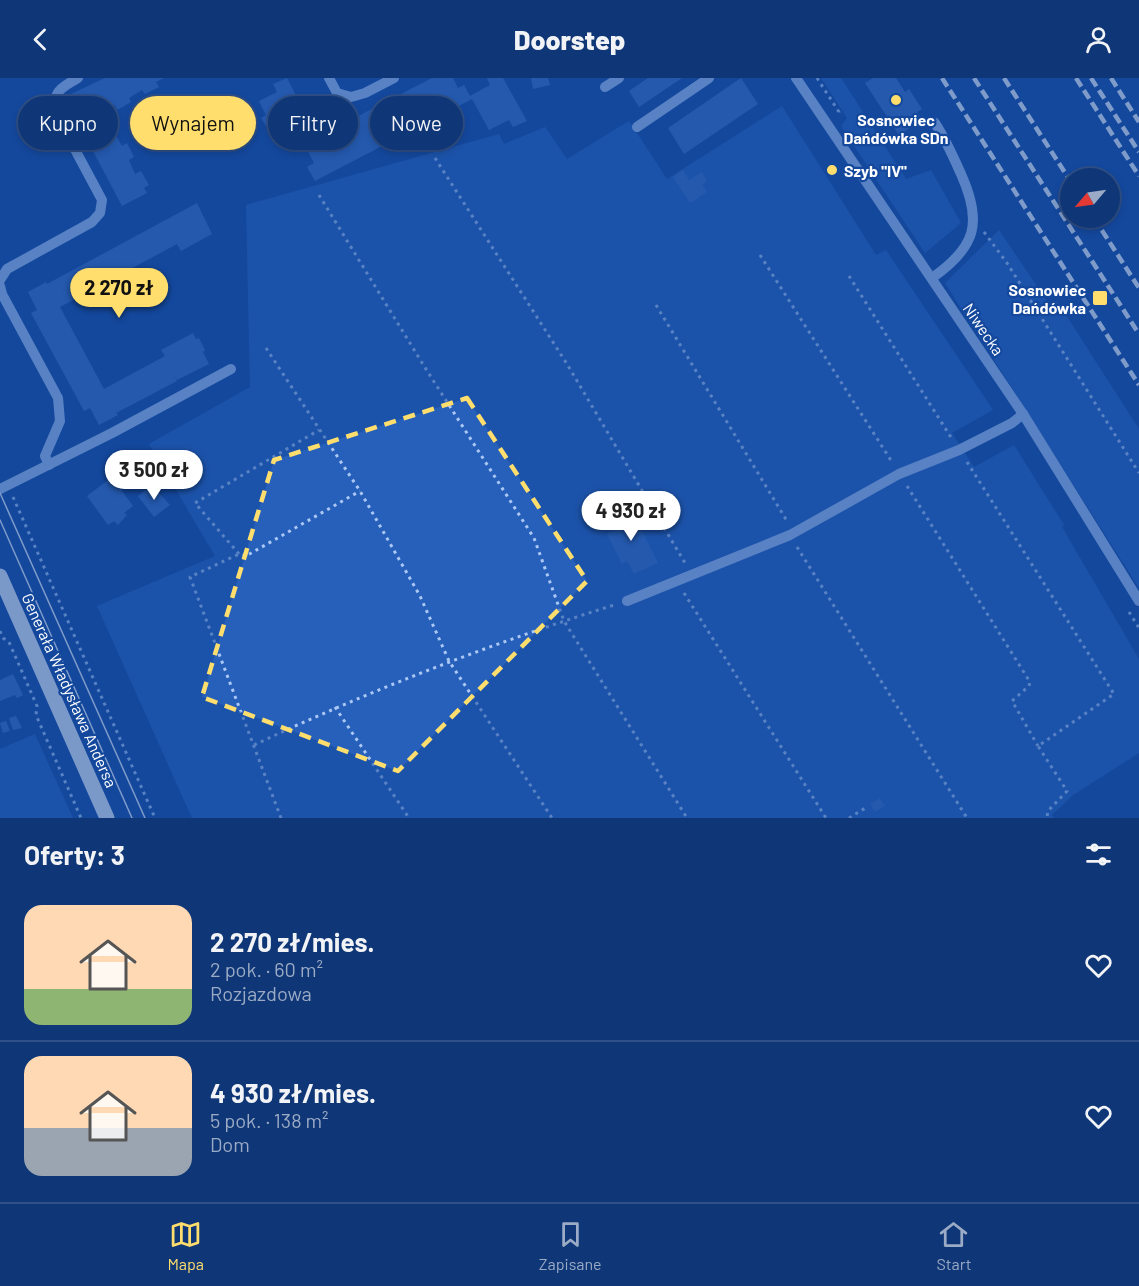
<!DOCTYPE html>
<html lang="pl">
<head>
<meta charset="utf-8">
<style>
  :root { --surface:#0f3676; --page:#1d417e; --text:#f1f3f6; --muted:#9babc5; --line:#2f5088; --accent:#ffde6d }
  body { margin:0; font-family:Barlow,sans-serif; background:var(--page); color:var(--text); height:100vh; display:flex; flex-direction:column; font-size:22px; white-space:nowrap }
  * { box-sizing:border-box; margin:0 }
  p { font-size:20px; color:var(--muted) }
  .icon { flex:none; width:33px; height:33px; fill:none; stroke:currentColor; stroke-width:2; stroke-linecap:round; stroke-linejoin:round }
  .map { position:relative; height:740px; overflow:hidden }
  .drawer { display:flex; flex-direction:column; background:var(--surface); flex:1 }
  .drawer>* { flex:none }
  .banner { position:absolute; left:18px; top:18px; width:600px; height:54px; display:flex; gap:12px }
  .needle { width:39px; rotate:241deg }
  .controls { position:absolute; left:1060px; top:90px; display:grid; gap:12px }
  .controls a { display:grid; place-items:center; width:60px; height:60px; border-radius:50%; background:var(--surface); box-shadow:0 3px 9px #0003,0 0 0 2px var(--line); font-size:30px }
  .price { position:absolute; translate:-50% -51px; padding:0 14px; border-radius:21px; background:#fff; color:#222; font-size:20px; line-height:39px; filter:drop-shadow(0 2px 3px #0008) }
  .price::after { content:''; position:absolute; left:50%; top:36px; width:18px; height:14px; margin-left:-9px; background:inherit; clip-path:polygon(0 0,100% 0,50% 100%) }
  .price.on { background:var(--accent); color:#111 }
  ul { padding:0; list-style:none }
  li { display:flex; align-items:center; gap:18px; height:150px; padding:0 24px }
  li+li { border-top:2px solid var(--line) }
  li span { display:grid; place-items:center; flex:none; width:168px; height:120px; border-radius:18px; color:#555 }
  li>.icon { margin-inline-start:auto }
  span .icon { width:72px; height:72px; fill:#fffc; stroke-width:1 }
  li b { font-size:26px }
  h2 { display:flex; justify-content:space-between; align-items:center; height:72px; padding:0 24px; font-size:26px }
  .chip { padding:0 21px; border-radius:27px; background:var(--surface); box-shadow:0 3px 9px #0003,0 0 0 2px var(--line); font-size:21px; line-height:54px }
  .chip.on { background:var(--accent); color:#111 }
  header { display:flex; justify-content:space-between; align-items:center; height:78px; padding:0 24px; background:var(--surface); font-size:27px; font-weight:800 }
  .dock { display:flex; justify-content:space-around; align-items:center; height:84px; border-top:2px solid var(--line); background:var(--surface); font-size:16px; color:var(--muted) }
  .dock a { display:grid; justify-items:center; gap:3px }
  .dock .on { color:var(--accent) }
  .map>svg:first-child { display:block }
  .green { fill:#2760bb }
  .building { fill:#386ec3 }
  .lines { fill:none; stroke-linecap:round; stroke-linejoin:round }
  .path { stroke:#abc7f4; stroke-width:3; stroke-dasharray:3 4.5; stroke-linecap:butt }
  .minor { stroke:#abc7f4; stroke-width:10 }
  .major { stroke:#f7faff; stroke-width:15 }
  .tram { stroke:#fff; stroke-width:1.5 }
  .rail { stroke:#fff; stroke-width:4.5; stroke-dasharray:10 4.5; stroke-linecap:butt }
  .marked { fill:none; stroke:#ffde6d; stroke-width:4.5; stroke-dasharray:12 8; stroke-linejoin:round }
  .poi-dot { fill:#ffde6d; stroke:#14489d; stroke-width:2 }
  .labels { text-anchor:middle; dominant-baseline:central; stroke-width:4.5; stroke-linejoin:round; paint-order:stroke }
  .poi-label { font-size:16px; font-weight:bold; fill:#fff; stroke:#14489d }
  .street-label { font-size:16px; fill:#fff; stroke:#14489d }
</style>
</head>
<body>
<header><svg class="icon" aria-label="back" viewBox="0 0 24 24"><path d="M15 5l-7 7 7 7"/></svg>Doorstep<svg class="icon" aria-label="person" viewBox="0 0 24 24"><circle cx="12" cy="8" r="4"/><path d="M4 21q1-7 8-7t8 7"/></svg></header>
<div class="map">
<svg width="1139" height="740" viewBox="0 0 1139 740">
  <rect width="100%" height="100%" fill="#14489d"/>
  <g class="green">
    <path d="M821,0H841L906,101L931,92L961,145L925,175L841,48L847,40Z"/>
    <path d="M782,28L876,177L886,172L993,332L952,355L974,389L1014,367L1064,447L1062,449L1139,581V675L1073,717L1052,737L1054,740H192L97,528L215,478L149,366L250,309L246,127L499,56L504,66L545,49L567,81L629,43L667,101Z"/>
    <path d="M999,152L1049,226L1057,223L1139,351V510L945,205Z"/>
    <path d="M35,656L73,740H0V671Z"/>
  </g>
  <g class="building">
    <path d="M105,0H164L156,4L159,9L145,16L142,12L129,20L131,24L117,32L115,27L103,34L106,40L111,37L119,51L114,54L122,68L127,65L134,79L129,82L135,96L141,93L149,107L144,110L147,115L122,128L73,35L79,32L71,16Z"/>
    <path d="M287,0L309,42L277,59L270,46L266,48L261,40L266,37L259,23L277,14L273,6Z"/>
    <path d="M432,0H453L458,10L464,7L470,18L490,7L487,0H503L527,43L513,49L509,42L489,52L472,21L315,103L307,89L314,85L304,66Z"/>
    <path d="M531,0H548L550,7L533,11Z"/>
    <path d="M648,0H682L639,29L629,13Z"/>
    <path d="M741,0L758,26L684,76L668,50Z"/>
    <path d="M873,0H896L905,14L909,11L922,31L917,34L922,42L899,57L865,5Z"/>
    <path d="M683,92L689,102L702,94L707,103L702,106L707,114L690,125L673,99Z"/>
    <path d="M197,125L212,156L181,173L177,166L60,229L104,311L165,278L161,272L193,255L196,261L199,260L205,272L203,274L209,286L177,302L173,296L177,303L116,335L118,337L99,347L90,330L84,333L31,235L37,232L28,214L46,204L47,206Z"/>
    <path d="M112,399L133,428L124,435L127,437L118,447L114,443L108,447L87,418Z"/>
    <path d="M152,407L170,427L154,439L138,418Z"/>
    <path d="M631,431L658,485L634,496L627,483L622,486L607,456L613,453L608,442Z"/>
    <path d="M13,596L23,617L17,620L15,617L0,623V602Z"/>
    <path d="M16,638L22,650L13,652L9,640Z"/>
    <path d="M6,643L10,653L3,655L0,645Z"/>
    <path d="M880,720L885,728L875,734L870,726Z"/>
  </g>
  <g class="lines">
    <g class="path">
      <path d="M817,0L839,34L837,36"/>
      <path d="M435,80L567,286L685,485"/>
      <path d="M319,117L424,288L534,460L564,543L687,740"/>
      <path d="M984,154L1007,185L1139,395"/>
      <path d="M760,177L892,384"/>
      <path d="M849,198L952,361"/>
      <path d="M656,227L787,443"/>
      <path d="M266,270L360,413L420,518L449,583L552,740"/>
      <path d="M967,384L1114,616L1038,668L1067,713L1048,733L1047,739"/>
      <path d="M907,408L1030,604L1029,608L1012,623L1038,668"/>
      <path d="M13,419L155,740"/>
      <path d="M797,469L967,740"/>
      <path d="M239,476L195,425L319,352"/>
      <path d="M684,515L826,740"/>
      <path d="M1129,534L1139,550"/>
      <path d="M0,553L3,560L9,564L37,628L36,637L81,740"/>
      <path d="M335,629L409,740"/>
      <path d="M254,667C371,612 490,566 614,527"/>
      <path d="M281,740L190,499L239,476L246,478L360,413"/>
      <path d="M849,740L867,729"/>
    </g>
    <g class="minor">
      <path d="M329,0L337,15L351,19L365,15L394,0"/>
      <path d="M796,0L1023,336L1139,523"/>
      <path d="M605,9L619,0"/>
      <path d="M637,49L709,0"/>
      <path d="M932,200C976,169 983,145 961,96C953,78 946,62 935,45"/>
      <path d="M0,202L7,191L92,144L100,135L102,122L56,36C52,14 60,10 78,0"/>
      <path d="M0,208L2,216L58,320L60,343L45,378L49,387"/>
      <path d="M0,411L112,355L231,291"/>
      <path d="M627,523L790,457L899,396L959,372L1012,345L1023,336"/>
    </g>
    <path class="major" d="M0,498L107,740"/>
    <g class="tram">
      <path d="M0,415L145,740"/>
      <path d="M0,442L132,740"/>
    </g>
    <g class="rail">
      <path d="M942,0L1139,307"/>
      <path d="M974,0L1139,256"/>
      <path d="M1004,0L1071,104"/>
      <path d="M1076,0L1139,98"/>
      <path d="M1091,0L1139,74"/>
      <path d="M1111,0L1139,44"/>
      <path d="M1094,140L1139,210"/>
    </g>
  </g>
  <path d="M0 0H1139V740H0ZM467,320L587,503L398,693L202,619L274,382Z" fill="#14489d" fill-opacity=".55" fill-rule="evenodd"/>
  <path class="marked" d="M467,320L587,503L398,693L202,619L274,382Z"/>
  <g class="poi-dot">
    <circle cx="896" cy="22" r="6"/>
    <circle cx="832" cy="92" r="6"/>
    <rect x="1092" y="212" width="16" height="16" rx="3"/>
  </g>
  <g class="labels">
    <g class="poi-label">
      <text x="896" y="41">Sosnowiec<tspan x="896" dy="18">Dańdówka SDn</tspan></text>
      <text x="844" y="92" text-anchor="start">Szyb "IV"</text>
      <text x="1086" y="211" text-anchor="end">Sosnowiec<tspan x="1086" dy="18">Dańdówka</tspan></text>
    </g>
    <g class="street-label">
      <text transform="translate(984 251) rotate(56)">Niwecka</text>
      <text transform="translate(70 612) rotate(66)">Generała Władysława Andersa</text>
    </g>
  </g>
</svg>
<div class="controls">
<a><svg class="needle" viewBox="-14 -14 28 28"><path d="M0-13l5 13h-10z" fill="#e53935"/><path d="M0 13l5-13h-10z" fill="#9babc5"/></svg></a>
</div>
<b class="price on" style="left:119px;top:241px">2 270 zł</b>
<b class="price" style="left:154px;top:423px">3 500 zł</b>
<b class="price" style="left:631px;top:464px">4 930 zł</b>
<div class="banner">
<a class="chip">Kupno</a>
<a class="chip on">Wynajem</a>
<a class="chip">Filtry</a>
<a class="chip">Nowe</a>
</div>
</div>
<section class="drawer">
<h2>Oferty: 3<svg class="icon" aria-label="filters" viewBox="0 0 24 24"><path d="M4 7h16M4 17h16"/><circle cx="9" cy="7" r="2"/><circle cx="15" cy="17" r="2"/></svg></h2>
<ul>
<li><span style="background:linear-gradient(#ffd9b3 70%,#8fb573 0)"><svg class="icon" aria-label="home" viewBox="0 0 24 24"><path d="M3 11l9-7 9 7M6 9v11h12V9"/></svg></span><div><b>2 270 zł/mies.</b><p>2 pok. · 60 m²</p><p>Rozjazdowa</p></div><svg class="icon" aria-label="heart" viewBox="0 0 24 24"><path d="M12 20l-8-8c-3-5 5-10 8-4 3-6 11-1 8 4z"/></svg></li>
<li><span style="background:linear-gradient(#ffd9b3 60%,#9aa5b1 0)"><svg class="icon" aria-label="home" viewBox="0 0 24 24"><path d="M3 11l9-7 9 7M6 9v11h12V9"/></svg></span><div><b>4 930 zł/mies.</b><p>5 pok. · 138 m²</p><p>Dom</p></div><svg class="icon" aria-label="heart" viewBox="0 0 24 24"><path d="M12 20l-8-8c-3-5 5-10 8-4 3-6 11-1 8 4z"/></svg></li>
</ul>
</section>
<nav class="dock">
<a class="on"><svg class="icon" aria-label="map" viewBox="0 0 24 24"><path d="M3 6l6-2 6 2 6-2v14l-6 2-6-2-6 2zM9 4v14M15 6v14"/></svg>Mapa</a>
<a><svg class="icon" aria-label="saved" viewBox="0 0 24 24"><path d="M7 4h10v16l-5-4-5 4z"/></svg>Zapisane</a>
<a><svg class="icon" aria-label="home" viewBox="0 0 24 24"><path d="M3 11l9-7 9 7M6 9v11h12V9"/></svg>Start</a>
</nav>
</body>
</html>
